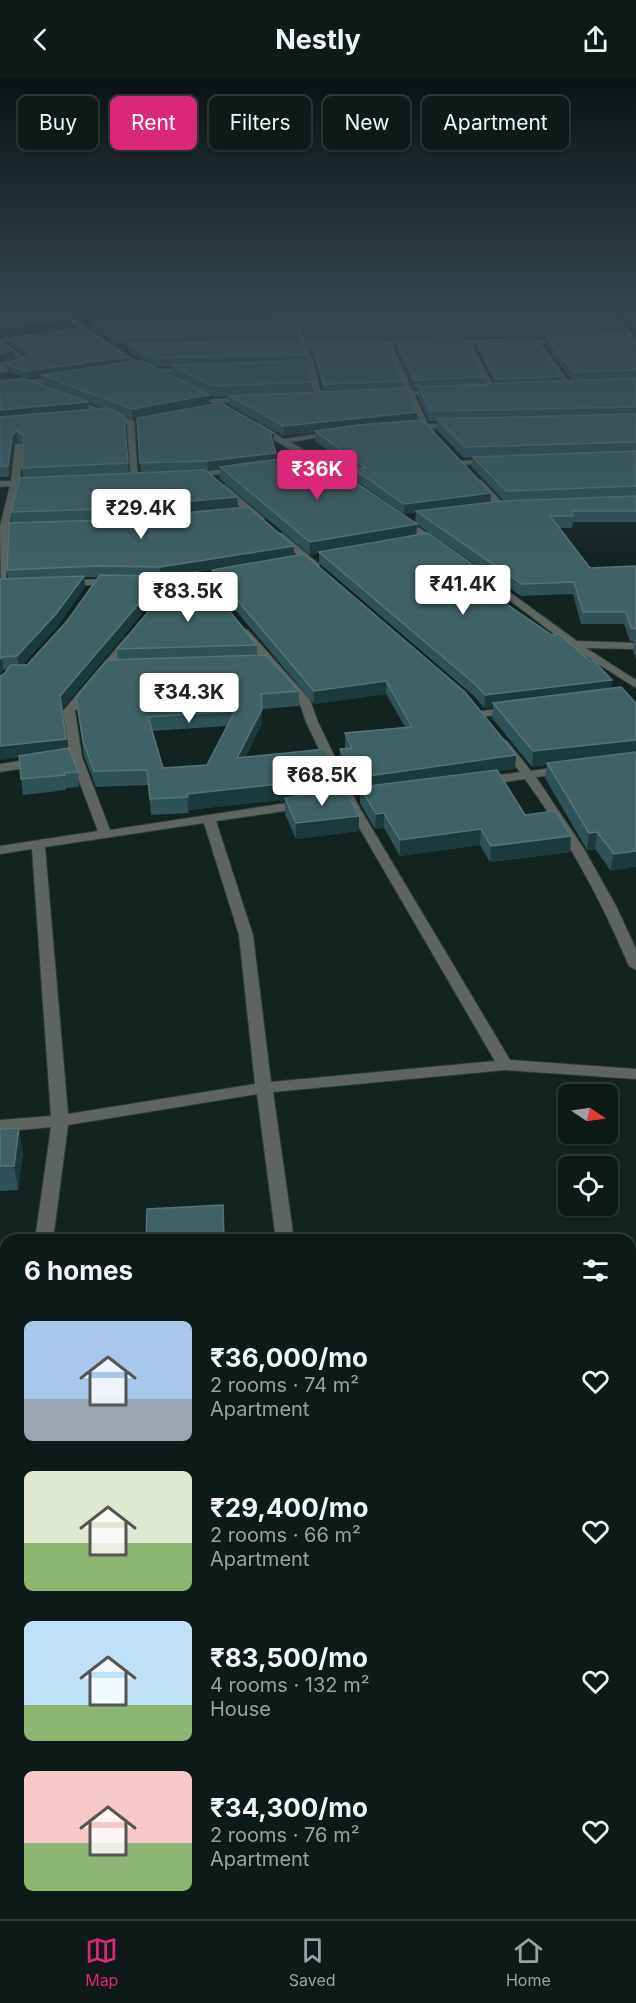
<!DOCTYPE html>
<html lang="en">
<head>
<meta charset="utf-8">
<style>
  :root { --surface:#0e1a18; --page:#172321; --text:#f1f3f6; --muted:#9ba1a2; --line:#2e3837; --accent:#db2777 }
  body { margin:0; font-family:Inter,sans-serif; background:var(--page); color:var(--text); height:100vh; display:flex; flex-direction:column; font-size:22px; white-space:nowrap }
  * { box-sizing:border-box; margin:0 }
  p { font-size:20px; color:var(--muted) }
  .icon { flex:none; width:33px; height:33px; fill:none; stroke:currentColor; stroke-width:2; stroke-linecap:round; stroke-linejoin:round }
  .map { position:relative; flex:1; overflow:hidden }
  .sheet { position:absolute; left:0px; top:1156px; width:636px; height:686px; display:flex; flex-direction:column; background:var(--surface); border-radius:18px 18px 0 0; box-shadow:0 2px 4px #0004,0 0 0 2px var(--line) }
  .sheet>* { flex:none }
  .banner { position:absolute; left:18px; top:18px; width:600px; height:54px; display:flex; gap:12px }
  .needle { width:39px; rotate:103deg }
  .controls { position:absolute; left:558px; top:1006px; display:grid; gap:12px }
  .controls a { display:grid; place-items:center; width:60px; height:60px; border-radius:9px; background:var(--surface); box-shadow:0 2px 4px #0004,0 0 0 2px var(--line); font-size:30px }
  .price { position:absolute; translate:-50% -51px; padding:0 14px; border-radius:6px; background:#fff; color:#222; font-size:20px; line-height:39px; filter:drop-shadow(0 2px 3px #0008) }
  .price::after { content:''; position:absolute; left:50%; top:36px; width:18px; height:14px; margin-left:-9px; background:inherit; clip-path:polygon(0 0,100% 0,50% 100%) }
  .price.active { background:var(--accent); color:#fff }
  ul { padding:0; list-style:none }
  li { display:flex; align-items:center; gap:18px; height:150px; padding:0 24px }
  li span { display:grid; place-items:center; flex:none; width:168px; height:120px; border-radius:9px; color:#555 }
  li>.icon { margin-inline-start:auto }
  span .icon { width:72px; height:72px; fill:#fffc; stroke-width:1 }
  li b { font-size:26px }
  h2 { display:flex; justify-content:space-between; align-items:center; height:72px; padding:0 24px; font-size:26px }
  .chip { padding:0 21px; border-radius:9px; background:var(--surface); box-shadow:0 2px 4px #0004,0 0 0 2px var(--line); font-size:21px; line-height:54px }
  .chip.active { background:var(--accent); color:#fff }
  header { display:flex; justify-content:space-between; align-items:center; height:78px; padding:0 24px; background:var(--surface); font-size:27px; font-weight:700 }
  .dock { display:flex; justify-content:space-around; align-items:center; height:84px; border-top:2px solid var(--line); background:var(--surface); font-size:16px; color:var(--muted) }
  .dock a { display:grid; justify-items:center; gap:3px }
  .dock .active { color:var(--accent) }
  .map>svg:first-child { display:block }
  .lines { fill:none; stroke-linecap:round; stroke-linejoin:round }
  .minor-casing { stroke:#2d3d3a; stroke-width:2 }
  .minor { fill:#5e6460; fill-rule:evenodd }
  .wall { fill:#2e5258; fill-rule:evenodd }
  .shaded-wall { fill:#1c393c }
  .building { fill:#406165; stroke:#567477; stroke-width:1.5; fill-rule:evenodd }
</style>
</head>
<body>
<header><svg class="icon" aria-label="back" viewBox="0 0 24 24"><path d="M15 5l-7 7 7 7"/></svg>Nestly<svg class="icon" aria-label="share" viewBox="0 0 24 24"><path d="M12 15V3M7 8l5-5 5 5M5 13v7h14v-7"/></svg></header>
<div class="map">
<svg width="636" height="1841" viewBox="0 0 636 1841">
  <rect width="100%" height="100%" fill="#132320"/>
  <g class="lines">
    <g class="minor-casing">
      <g id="minor">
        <path d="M51,230H58L127,277L156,291L191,290L194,292L191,294H153L123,279Z"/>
        <path d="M287,230H293L297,239L323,241L298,243L306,264H331L334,266L308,268L315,289L322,320L315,318L301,269L277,267L300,265L292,243L269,241L290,239Z"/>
        <path d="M608,230H614L636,263V270Z"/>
        <path d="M30,258V260L4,264L28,282V284L0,290V286L20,282L0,268V261Z"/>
        <path d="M467,262H567L565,265H541L573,309L566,311L534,265L472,267L496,312L489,314L465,267L442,265Z"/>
        <path d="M388,263L417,264L415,267H392L413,313L437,312L441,314L415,317L428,346L456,345H459V349L432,350L435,354L431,356L424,351H405V347L421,346L408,317L389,318L385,316L406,313L386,268L364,266Z"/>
        <path d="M61,298L64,302L0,310V306Z"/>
        <path d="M248,319L251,323L212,325L208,323L212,321Z"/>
        <path d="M70,320L134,343L138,403L131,401L127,346L67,324Z"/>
        <path d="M253,345H259L284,361L336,353L337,355L333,357L290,364L321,381L350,402L343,404L314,386L187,400V396L190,395L307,382L253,349Z"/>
        <path d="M19,365L23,367L20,403L37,402L41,405L37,408H19L9,447L27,446L31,449L27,452L8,453L6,508L1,511L0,448L10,408L0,409V403H11L15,367Z"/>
        <path d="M492,381L496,383L495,385L460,387L456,385L460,383Z"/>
        <path d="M475,402H481L505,427V431H499L475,406Z"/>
        <path d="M219,407H225L264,440V444H258L219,411Z"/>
        <path d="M400,437L442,465V469H436L397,442L396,440Z"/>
        <path d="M276,455H282L319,486V490H313L276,459Z"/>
        <path d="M232,492L237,495L235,497L182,505L177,502L182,499Z"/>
        <path d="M486,497L577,563L636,565V571L586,570L636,602V610L570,568L483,502L481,500Z"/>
        <path d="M65,502L116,501L121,504L116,507H62V503Z"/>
        <path d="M244,551L248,552L310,622L318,644L358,727L510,982L636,991V1001L505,992L273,1014L294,1162H276L257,1016L68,1047L53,1162H35L51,1049L0,1054V1042L51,1038L32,771L0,776V768L98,753L70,679L63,633L126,559L135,561L75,633L82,679L110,752L306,722L312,726L306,730L216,743L253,857L271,1004L495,983L346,727L306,644L299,623L240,556L239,554ZM204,745L239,857L255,1006L68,1036L45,769Z"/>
        <path d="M511,630L517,633L515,635L480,639L474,636L480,633Z"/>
        <path d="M503,661L507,663L531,693L564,688L570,692L564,696L536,699L584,771L616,828L636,871V892L629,888C601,822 567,759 525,701L484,707L478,703L484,699L520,694L497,665Z"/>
        <path d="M39,680L43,681V687L0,694V686Z"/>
        <path d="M636,1308V1325L630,1327V1310Z"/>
        <rect x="0" y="1324" width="6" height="16"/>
        <rect x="630" y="1627" width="6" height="24"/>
        <path d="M327,1836H353L352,1841H326Z"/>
      </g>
    </g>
    <use href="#minor" class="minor"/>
  </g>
  <g class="wall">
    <path d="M62,230H288V238L77,240Z"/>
    <path d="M294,230H612L624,249L623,257L636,261V444H573L572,450H558L590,490L636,488V581L633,573L635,564L630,563L624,546H581L573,516L521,518L415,445L416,434L404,436L354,401V391L315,363V354L284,358L229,327V318L214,319L172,297L171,288L157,289L129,274L128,266L305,277V283L312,304V314H324L311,271V264L403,303V310L417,334V343L491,415L490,425L504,423L472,389L473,379L464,380L436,351L437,343H429L418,319L419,311H414L396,270L397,262L484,299L483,307L495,306L476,268V262L560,298V303H572L545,267L546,259L308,263L301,246V238H299Z"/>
    <path d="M617,230H636V259Z"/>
    <path d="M89,242L297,256V263L116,266L89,248Z"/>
    <path d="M9,260L130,284L209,317V327L274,355V364H273L276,382L284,397L417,446L416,457L502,507L501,518H496L611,611L636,625L611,793L595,771L587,772L545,700L547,687L532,689L492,640L493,629L484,630L475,619L319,485V475L310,477L220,401V391L206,393L237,419L238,430L107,442L12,445L11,434L23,399L22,390L24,366L18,363L13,367L9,399H0V290L3,291L2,285L27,279L10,265ZM7,293L26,300L42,297L43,306L106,331L89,332L88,324L8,302ZM124,338L132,341L145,338L137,340L141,394L129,395Z"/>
    <path d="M294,478L516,677L515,691L498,693L525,737L570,774L490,784L480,767L400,778L384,750L375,751L360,725V713L354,714L340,685V671H345V655L405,649L386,616L314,626L212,504V492L226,489L198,494L203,501L204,510L257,567V577L299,613V628L262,631V645L245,680L338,700V712L359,753L296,761L285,736V723L280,724V722L188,732L189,735L151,737L148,707L96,709L84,678L76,619L118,582L117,571L160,520L154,521L62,631L67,671L78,694L79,709L66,710V712L23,717L19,680L4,596L8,591L3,592L0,596V501L8,500L7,492ZM85,499H99L67,543L27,587H22L57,549L85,509ZM227,648L207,687L163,690L152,653Z"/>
    <path d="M0,1051L23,1074L18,1112L0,1113Z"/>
    <path d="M0,1341L4,1459H6V1624L0,1693Z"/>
    <path d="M0,1701H6V1804H5L1,1841Z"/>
  </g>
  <g class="shaded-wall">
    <path d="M72,240L73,249L0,259V250Z"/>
    <path d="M13,272L14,281L0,284V275Z"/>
    <path d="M129,279L130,285L26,300V293Z"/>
    <path d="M7,293L8,302L0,304V294Z"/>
    <path d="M209,317V327L132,341V331Z"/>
    <path d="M88,324L89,334L0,342V332Z"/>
    <path d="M417,334V343L284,358V348Z"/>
    <path d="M17,353L18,363L13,367L9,399L8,388L12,357Z"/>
    <rect x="270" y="355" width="4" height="9"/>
    <path d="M276,375V384L220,389V391L208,393L207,383Z"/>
    <path d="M491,415L490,425L404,436V426Z"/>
    <path d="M237,419L238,430L107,442L106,431Z"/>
    <path d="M417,446L416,459L310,477V464Z"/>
    <path d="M294,468V479L161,500L160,489Z"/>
    <path d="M84,498L85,509L57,549L19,591L17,578Z"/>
    <path d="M203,501L204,513L154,521L61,632L60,618L153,509Z"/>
    <path d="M2,579L3,592L0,596V581Z"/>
    <path d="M612,602L611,615L493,625V629L484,630L485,617Z"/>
    <path d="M386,603V616L314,626V613Z"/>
    <path d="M262,631V645L237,696V680Z"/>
    <path d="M66,661L67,674L0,682V668Z"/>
    <path d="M636,662V677L547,685V687L532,689L533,673Z"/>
    <path d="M516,677L515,691L362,712L360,709V713L354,714L355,700Z"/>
    <path d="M338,700V715L285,720V723L280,724V708Z"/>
    <path d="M279,706L280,722L188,732L187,716Z"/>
    <path d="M384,735V750L375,751L376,736Z"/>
    <path d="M359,738V753L296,761V745Z"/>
    <path d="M481,751L480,767L400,778V762Z"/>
    <path d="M597,754L595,771L587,772L589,755Z"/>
    <path d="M571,758L570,774L490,784L491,768Z"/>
    <path d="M636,773V789L611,793L614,776Z"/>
    <path d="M19,1050L23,1074L18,1112L14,1088Z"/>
    <path d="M6,1408V1446L0,1477V1441Z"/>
    <path d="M1,1607L5,1624L0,1693V1624Z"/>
    <path d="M1,1787L5,1804L0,1841V1792Z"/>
  </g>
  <g class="building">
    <path d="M0,230H58L72,240L0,250Z"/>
    <path d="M74,230H195L76,231Z"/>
    <path d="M461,230H612L624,249L308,254L301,238L458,237L464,232Z"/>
    <path d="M623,230H636V249Z"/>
    <path d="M290,240L297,256L115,259L89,242Z"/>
    <path d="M83,250L129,279L26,293L2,285L30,278V275L9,260Z"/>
    <path d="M630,257L636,261V292L573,294L546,258Z"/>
    <path d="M464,261L484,299L415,302L397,262Z"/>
    <path d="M533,261L560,298L496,301L476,262Z"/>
    <path d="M0,262L13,272L0,275Z"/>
    <path d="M299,263L305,277L156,280L128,266Z"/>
    <path d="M385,263L403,303L324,306L311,264Z"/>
    <path d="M141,282L209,317L132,331L42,297Z"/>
    <path d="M307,283L312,304L213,308L171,287Z"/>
    <path d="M0,290L7,293L0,294Z"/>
    <path d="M23,300L88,324L0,332V303Z"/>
    <path d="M636,300V329L430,333L419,309Z"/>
    <path d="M407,310L417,334L284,348L229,318Z"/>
    <path d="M221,325L274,355H270L276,375L207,383L140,385L137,340Z"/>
    <path d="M108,330L124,338L128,385L22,390L24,357L17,353L12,357L8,388H0V339Z"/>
    <path d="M636,336V364L465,369L437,341Z"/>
    <path d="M422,342L491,415L404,426L354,391L366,390L315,353L358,347Z"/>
    <path d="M636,373V408L506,413L473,379Z"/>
    <path d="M279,381L284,397L336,391L417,446L310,464L220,389Z"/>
    <path d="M205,392L237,419L106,431L11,434L20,400Z"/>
    <path d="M636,418V433H572L573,438H550L590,490L636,488V551L631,550L626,534H583L574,504L522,506L416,433L503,423Z"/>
    <path d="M248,429L294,468L160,489L96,488L7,492L9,445L106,442Z"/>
    <path d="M428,455L502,507L480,508L552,557L559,556L590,583H594L612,602L485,617L476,607L319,474Z"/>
    <path d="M304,476L465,614L516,677L355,700L340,671L352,670L345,655L412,649L386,603L314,613L212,492Z"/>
    <path d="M197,494L203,501L153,509L60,618L66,661L0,668V598L4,596L11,587H27L67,543L100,497L160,498Z"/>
    <path d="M84,498L56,536L17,578L2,579L0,581V501Z"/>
    <path d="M210,509L257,567L117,571L163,516Z"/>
    <path d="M266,577L299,613L261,616L262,631L237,680L325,671L338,700L280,708L279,706L187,716L188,719L150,721L147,692L94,693L83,663L76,619L107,582ZM235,633L207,687L163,690L148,639Z"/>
    <path d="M621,609L636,625V662L533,673L493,625Z"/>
    <path d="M69,670L78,694L64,695L65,697L21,701L19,678Z"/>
    <path d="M636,674V773L614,776L597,754L589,755L547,685Z"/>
    <path d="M497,692L525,737L555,733L571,758L491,768L481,751L400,762L384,735L376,736L360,709Z"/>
    <path d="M344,711L359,738L296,745L285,720Z"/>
    <path d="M19,1050L14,1088H0V1051Z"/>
    <path d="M223,1127L224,1162H146L147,1131Z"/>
    <path d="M0,1341H6V1408L0,1441Z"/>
    <path d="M0,1459H6V1606L1,1607L0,1624Z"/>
    <path d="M630,1646L636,1647V1768L633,1841H396L397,1836H630Z"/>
    <path d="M0,1701H6V1787H1L0,1792Z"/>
  </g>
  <linearGradient id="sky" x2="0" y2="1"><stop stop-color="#0a1312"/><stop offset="0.47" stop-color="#33454e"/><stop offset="1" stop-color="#33454e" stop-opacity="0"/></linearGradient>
  <rect width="636" height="488" fill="url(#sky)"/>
</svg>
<div class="controls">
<a><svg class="needle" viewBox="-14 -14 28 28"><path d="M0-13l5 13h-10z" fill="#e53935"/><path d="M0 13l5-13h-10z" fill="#9ba1a2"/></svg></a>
<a><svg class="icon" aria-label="locate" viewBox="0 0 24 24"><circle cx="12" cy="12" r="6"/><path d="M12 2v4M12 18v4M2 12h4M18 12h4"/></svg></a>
</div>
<b class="price active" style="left:317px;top:423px">₹36K</b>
<b class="price" style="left:141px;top:462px">₹29.4K</b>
<b class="price" style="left:463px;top:538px">₹41.4K</b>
<b class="price" style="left:188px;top:545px">₹83.5K</b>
<b class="price" style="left:189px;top:646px">₹34.3K</b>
<b class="price" style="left:322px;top:729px">₹68.5K</b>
<div class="banner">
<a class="chip">Buy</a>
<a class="chip active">Rent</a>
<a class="chip">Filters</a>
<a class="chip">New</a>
<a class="chip">Apartment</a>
</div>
<section class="sheet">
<h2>6 homes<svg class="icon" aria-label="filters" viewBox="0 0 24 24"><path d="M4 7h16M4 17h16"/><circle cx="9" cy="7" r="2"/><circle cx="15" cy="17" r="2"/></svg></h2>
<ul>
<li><span style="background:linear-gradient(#a9c7e8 65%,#9aa5b1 0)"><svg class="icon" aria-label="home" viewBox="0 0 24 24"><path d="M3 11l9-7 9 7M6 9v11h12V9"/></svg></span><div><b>₹36,000/mo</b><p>2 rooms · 74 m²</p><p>Apartment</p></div><svg class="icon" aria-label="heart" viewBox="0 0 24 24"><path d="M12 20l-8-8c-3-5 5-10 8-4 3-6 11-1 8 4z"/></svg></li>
<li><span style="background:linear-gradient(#dfe7d0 60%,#8fb573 0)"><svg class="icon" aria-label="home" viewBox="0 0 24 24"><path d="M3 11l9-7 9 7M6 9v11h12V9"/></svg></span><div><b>₹29,400/mo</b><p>2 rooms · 66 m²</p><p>Apartment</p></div><svg class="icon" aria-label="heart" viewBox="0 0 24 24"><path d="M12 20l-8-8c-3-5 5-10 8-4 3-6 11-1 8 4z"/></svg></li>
<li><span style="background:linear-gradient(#bfe0f5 70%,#8fb573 0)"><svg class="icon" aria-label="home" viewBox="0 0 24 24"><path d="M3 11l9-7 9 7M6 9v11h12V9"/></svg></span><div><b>₹83,500/mo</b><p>4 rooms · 132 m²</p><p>House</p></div><svg class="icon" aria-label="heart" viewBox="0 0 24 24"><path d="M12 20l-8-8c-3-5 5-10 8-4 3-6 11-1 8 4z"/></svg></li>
<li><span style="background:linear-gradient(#f6c9c9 60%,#8fb573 0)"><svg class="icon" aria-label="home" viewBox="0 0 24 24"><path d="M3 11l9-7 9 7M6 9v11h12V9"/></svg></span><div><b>₹34,300/mo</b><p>2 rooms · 76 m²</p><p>Apartment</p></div><svg class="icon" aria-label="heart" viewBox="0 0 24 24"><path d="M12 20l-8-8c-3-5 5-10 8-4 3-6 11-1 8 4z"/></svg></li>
</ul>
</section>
</div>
<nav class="dock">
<a class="active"><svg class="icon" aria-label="map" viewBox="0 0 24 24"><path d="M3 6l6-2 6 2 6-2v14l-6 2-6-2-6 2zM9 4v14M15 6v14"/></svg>Map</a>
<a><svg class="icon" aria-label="saved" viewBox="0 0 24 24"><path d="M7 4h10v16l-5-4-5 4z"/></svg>Saved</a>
<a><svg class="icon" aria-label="home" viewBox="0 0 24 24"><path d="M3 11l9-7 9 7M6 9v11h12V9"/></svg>Home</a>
</nav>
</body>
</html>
